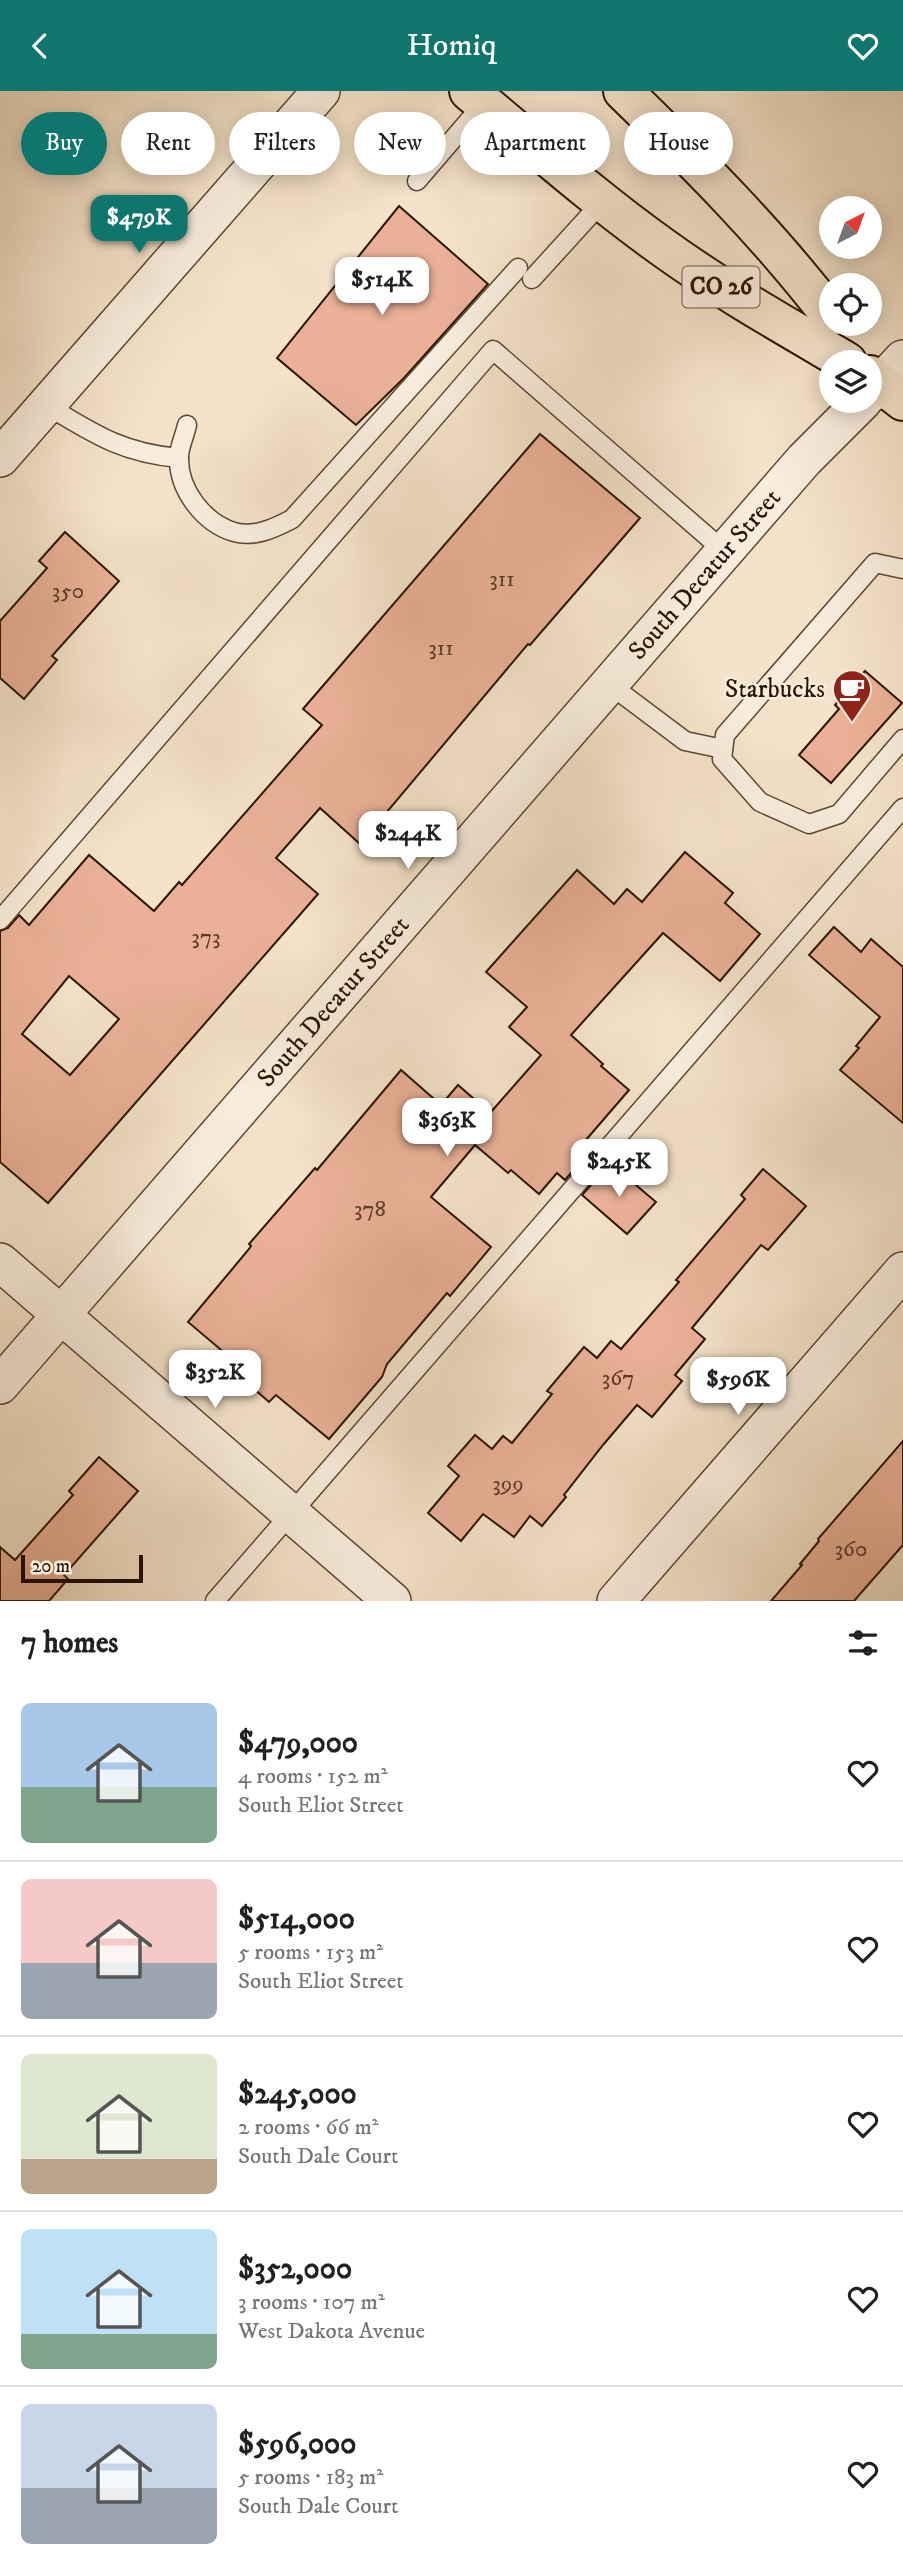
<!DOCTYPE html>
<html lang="en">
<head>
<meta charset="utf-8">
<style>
  :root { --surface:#fff; --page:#f2f2f2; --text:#202124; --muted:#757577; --line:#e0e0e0; --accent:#0f766e }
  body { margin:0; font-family:"IM FELL DW Pica",serif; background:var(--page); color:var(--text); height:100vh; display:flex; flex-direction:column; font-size:26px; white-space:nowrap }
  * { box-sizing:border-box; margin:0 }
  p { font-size:23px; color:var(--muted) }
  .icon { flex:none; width:38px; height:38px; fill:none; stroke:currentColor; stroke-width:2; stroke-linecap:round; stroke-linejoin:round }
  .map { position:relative; height:1510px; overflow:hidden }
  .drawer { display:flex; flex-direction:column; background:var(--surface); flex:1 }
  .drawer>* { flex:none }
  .banner { position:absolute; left:21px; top:21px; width:861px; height:63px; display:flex; gap:14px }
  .needle { width:46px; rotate:41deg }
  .controls { position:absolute; left:819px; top:105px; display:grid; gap:14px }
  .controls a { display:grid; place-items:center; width:63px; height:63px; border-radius:50%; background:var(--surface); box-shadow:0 4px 18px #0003; font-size:35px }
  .scale { position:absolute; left:21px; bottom:18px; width:122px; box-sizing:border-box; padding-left:7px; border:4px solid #2b1501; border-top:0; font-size:19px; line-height:24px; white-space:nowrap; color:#2b1501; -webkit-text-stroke:5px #f8eddd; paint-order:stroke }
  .price { position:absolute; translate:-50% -60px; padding:0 16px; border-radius:14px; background:#fff; color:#222; font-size:23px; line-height:46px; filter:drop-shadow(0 2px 4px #0008) }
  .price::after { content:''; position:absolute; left:50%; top:42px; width:21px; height:16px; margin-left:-10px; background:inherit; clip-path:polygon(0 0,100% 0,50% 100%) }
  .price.on { background:var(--accent); color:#fff }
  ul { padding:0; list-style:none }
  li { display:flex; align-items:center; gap:21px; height:175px; padding:0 21px }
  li+li { border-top:2px solid var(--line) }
  li span { display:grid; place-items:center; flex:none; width:196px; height:140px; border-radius:10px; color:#555 }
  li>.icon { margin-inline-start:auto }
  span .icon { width:84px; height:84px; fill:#fffc; stroke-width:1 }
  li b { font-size:30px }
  h2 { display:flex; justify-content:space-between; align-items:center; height:84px; padding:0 21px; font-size:30px }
  .chip { padding:0 24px; border-radius:32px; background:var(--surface); box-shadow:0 4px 18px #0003; font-size:24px; line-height:63px }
  .chip.on { background:var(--accent); color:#fff }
  header { display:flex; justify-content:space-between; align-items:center; height:91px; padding:0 21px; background:var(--accent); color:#fff; font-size:32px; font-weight:600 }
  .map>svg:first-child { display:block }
  .building { fill:#eab198; stroke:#2b1501; stroke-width:2; fill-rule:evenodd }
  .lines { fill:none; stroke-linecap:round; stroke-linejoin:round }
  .service-casing { stroke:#5d4833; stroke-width:21 }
  .minor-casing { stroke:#5d4833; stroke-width:40 }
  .primary-casing { stroke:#2b1501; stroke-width:42 }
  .service { stroke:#f8eddd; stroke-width:18 }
  .minor { stroke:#f8eddd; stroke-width:37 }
  .primary { stroke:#f4e3ca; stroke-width:38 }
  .labels { text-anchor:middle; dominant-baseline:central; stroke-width:5; stroke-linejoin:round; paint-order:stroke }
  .number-label { font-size:23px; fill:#5b3c27 }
  .shield { fill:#f8eddd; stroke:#685643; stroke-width:2 }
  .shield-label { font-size:24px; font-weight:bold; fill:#2b1501 }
  .street-label { font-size:26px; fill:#2b1501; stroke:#f8eddd }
  .poi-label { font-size:26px; fill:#2b1501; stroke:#f8eddd; text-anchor:end }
</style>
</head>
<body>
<header><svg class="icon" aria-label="back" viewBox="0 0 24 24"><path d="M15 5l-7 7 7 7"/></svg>Homiq<svg class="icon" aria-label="heart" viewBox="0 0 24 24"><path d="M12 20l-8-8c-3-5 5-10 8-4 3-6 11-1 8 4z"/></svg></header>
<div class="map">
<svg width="903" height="1510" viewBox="0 0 903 1510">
  <rect width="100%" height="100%" fill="#f4e3ca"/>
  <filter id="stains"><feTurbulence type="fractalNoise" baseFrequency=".00286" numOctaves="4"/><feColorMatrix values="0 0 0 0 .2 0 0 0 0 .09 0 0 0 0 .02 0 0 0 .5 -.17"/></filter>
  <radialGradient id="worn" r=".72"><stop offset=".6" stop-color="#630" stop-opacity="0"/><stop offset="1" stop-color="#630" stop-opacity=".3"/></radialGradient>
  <g class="building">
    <path d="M399,115L488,193L404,287L356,334L277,267Z"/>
    <path d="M540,343L640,427L530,554L528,553L360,753L320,717L276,767L318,803L48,1112L0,1071V840L8,837L19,824L29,834L89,764L154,820L179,791L182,794L322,634L303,618ZM69,885L119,928L70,984L22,943Z"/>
    <path d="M65,441L119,490L52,565L57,569L24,608L0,587V530L47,477L39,470Z"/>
    <path d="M865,580L902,612L831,692L799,664L839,618L835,614Z"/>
    <path d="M685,761L733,802L725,812L760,843L720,890L663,842L571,944L603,973L601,975L629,999L585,1050L593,1057L565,1089L557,1082L539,1103L511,1079L508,1082L475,1054L431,1106L491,1156L450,1205L447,1202L387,1273L382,1286L329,1348L276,1304L269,1311L221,1269L226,1263L188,1231L249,1158L251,1155L249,1153L315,1077L317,1079L401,979L441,1014L458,994L490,1022L541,964L509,936L527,916L486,881L577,779L614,813L627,798L642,811Z"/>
    <path d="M834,836L861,861L871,848L903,876V1032L840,979L859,957L856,955L880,926L809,864Z"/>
    <path d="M610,1072L656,1111L627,1143L582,1104Z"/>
    <path d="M763,1078L806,1115L768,1159L761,1154L692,1237L705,1248L675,1284L682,1290L652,1326L637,1314L603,1354L564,1404L566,1406L542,1435L530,1425L514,1446L483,1423L461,1450L428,1422L459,1385L448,1375L475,1344L492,1358L503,1345L512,1352L552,1303L547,1300L584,1256L597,1267L611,1250L621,1258L679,1191L676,1189L745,1108L741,1104Z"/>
    <path d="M903,1350V1454L854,1510H771L802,1474L800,1473L819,1450L818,1448Z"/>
    <path d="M99,1366L138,1400L64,1484L68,1488L49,1510H0V1456L15,1469L73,1404L69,1400Z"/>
  </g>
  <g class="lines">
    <g class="service-casing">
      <g id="service">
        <path d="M417,90L484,12"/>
        <path d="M532,188L602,111"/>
        <path d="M46,314C94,343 122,362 179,367"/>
        <path d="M187,334C185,344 179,356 179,366C178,399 204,432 234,441C254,447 275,437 292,428L518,177"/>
        <path d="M903,478L875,472L725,644L722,668L760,711L809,733L839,723L903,648"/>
        <path d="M609,593L685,650L723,658"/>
        <path d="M0,829L493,259L724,460"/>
        <path d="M215,1510L903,717"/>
      </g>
    </g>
    <g class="minor-casing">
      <g id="minor">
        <path d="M870,303L903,268"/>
        <path d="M0,367L321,0"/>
        <path d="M0,1171L392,1510"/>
        <path id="s1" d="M0,1294L804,369L863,310"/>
        <path d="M616,1510L903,1180"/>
      </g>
    </g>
    <g class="primary-casing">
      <g id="primary">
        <path d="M469,0C532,52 594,107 661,155C720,198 784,234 847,271"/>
        <path d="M623,0C697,72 769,144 831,225"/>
        <path d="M870,284L903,310"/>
      </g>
    </g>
    <use href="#service" class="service"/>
    <use href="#minor" class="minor"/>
    <use href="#primary" class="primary"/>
  </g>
  <defs>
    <g id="cafe-pin" transform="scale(2.0125)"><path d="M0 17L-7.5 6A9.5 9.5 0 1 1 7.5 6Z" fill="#8f2418" stroke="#f8eddd"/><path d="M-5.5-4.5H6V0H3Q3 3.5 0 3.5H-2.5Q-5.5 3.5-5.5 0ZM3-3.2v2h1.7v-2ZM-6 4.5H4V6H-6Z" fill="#fff"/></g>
  </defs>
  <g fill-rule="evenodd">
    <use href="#cafe-pin" x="852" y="598"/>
  </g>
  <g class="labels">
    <g class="number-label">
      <text x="502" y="488">311</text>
      <text x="68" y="500">350</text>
      <text x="441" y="557">311</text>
      <text x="206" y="846">373</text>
      <text x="370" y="1118">378</text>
      <text x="618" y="1287">367</text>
      <text x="508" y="1393">399</text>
      <text x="851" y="1458">360</text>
    </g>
    <rect class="shield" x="682.5" y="175.5" width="77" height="41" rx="5"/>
    <g class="shield-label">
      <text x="721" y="196">CO 26</text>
    </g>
    <g class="street-label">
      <text stroke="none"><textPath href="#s1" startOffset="1074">South Decatur Street</textPath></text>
      <text stroke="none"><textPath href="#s1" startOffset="508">South Decatur Street</textPath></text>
    </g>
    <g class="poi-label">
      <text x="825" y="598">Starbucks</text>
    </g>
  </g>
  <rect width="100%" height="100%" filter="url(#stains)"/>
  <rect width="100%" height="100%" fill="url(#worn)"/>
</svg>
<div class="controls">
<a><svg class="needle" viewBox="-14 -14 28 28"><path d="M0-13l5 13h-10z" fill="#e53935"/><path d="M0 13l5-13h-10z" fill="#757577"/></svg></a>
<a><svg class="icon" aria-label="locate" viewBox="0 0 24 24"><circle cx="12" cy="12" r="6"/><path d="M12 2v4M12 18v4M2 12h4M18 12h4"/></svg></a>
<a><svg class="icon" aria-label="layers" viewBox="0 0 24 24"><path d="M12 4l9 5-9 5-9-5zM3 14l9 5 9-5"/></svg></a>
</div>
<div class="scale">20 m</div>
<b class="price on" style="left:139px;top:164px">$479K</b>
<b class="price" style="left:382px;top:226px">$514K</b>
<b class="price" style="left:408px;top:780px">$244K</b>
<b class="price" style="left:447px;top:1067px">$363K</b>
<b class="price" style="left:619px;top:1108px">$245K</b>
<b class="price" style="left:215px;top:1319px">$352K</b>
<b class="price" style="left:738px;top:1326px">$596K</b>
<div class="banner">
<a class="chip on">Buy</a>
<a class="chip">Rent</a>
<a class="chip">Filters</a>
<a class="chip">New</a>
<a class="chip">Apartment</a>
<a class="chip">House</a>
</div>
</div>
<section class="drawer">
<h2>7 homes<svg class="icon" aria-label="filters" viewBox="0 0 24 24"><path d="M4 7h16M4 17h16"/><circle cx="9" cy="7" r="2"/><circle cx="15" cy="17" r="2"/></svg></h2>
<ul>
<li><span style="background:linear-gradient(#a9c7e8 60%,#7fa58c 0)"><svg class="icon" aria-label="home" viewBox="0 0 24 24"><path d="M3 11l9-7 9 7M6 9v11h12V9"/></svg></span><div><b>$479,000</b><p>4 rooms · 152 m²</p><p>South Eliot Street</p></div><svg class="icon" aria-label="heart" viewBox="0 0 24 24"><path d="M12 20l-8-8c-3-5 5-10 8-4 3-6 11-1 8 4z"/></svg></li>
<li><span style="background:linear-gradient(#f6c9c9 60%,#9aa5b1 0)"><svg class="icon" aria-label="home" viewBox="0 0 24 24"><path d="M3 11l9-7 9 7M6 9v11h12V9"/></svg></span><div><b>$514,000</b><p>5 rooms · 153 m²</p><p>South Eliot Street</p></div><svg class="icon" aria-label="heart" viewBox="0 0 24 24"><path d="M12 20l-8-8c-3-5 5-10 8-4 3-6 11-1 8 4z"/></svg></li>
<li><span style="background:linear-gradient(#dfe7d0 75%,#b9a48a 0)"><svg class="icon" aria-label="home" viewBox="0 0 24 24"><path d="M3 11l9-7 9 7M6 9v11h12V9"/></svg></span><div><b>$245,000</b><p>2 rooms · 66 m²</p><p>South Dale Court</p></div><svg class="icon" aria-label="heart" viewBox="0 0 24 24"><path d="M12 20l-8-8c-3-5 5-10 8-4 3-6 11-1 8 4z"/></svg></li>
<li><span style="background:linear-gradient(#bfe0f5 75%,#7fa58c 0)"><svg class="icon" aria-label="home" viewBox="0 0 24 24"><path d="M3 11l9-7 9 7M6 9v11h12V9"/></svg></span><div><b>$352,000</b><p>3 rooms · 107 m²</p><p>West Dakota Avenue</p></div><svg class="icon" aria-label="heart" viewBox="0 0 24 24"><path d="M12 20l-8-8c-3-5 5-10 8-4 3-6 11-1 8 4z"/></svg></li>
<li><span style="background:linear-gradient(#c9d6e8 60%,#9aa5b1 0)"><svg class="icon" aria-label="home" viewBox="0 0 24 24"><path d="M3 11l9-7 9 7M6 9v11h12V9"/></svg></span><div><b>$596,000</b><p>5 rooms · 183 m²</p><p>South Dale Court</p></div><svg class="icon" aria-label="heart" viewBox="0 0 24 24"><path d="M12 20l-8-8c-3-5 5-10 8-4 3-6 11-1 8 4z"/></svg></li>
</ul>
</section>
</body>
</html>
